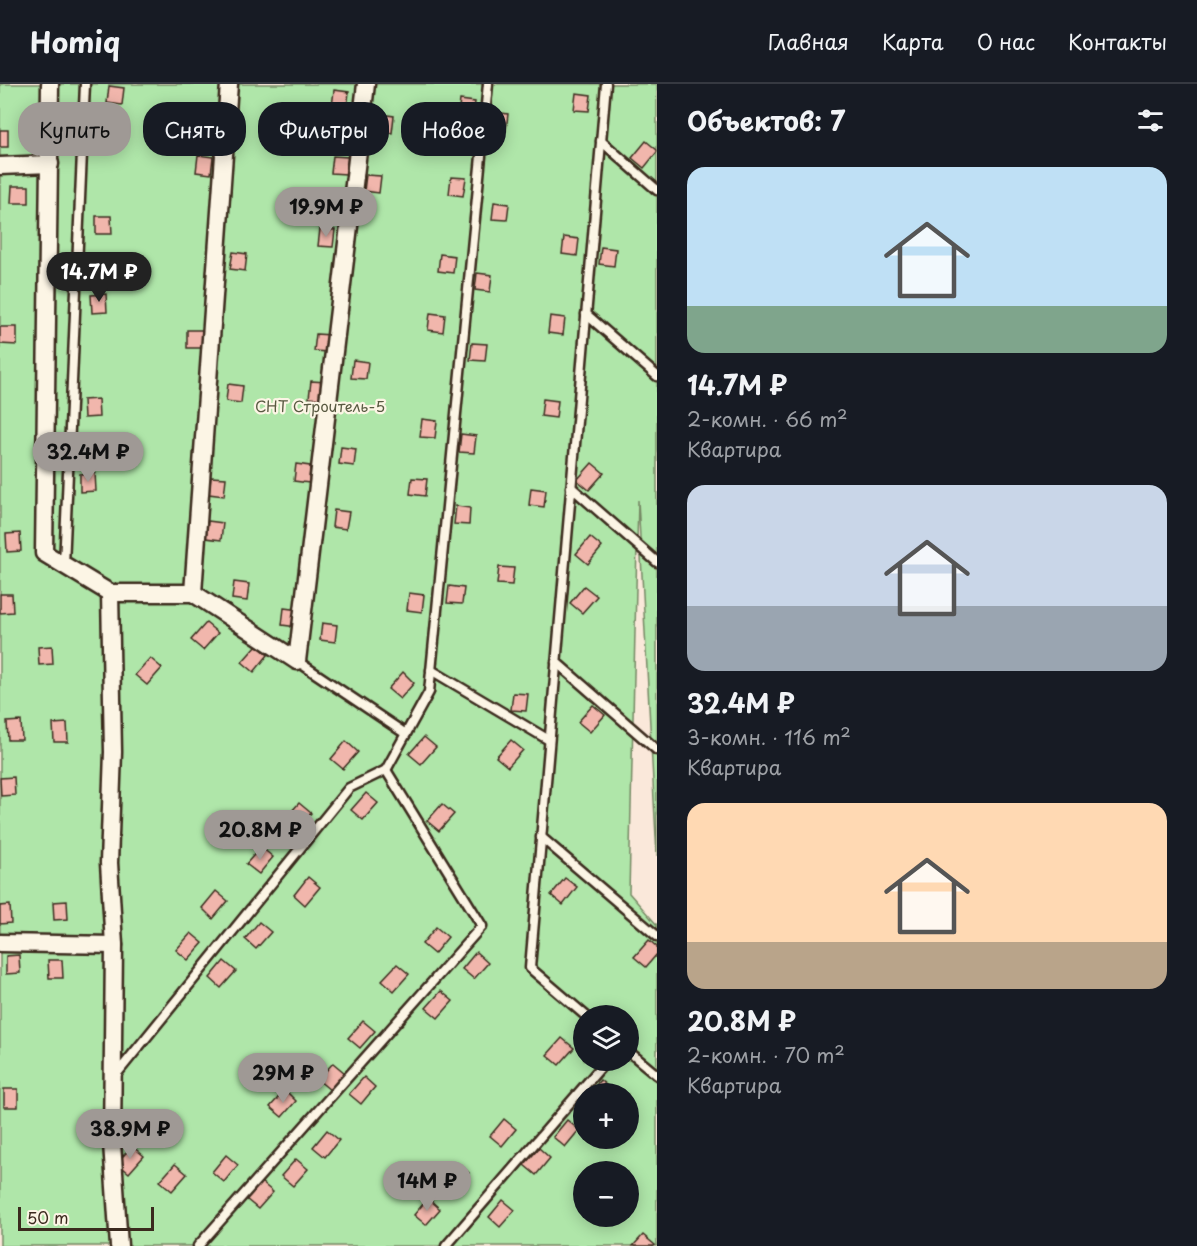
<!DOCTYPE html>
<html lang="ru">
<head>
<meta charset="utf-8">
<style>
  :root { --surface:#171b24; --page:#20242c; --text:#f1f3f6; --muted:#9ea1a6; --line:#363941; --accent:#9f9995 }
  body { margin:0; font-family:"Playpen Sans",sans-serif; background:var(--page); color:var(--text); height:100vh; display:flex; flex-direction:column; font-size:22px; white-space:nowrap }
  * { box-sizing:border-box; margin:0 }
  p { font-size:20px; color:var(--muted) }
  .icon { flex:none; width:33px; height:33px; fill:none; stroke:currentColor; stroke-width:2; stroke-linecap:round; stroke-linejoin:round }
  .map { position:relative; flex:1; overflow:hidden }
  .sheet { display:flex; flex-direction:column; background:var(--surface); width:540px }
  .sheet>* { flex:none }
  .guide { position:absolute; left:18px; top:18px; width:549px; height:54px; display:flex; gap:12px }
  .fabs { position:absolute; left:573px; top:921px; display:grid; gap:12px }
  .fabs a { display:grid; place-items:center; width:66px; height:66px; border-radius:50%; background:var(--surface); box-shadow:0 3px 15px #0003; font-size:30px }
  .scale { position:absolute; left:18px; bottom:15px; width:136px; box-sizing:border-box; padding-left:6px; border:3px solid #3b2a1e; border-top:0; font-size:16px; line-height:21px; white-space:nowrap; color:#3b2a1e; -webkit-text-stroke:4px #fcf5e5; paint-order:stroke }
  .price { position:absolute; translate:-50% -51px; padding:0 14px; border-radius:21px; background:var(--accent); color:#111; font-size:20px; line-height:39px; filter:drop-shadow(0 2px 3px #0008) }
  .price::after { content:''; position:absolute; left:50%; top:36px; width:18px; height:14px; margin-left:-9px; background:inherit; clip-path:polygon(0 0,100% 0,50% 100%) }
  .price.selected { background:#222; color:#fff }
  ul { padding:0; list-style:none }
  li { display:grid; align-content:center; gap:12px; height:318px; padding:0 30px }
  li span { display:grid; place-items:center; height:186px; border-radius:18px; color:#555 }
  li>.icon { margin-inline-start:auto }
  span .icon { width:108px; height:108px; fill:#fffc; stroke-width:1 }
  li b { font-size:26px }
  h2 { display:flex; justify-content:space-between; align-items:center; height:72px; padding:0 30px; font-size:26px }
  .tag { padding:0 21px; border-radius:24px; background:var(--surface); box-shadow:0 3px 15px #0003; font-size:21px; line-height:54px }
  .tag.selected { background:var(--accent); color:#111 }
  header { display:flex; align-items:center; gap:36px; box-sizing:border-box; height:84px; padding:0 30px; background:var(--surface); border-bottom:2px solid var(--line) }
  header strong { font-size:28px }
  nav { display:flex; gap:33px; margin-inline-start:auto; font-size:21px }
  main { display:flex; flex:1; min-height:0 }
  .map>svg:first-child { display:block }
  .green { fill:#afe6a9; stroke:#758864; stroke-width:1.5; fill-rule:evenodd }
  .building { fill:#f1b6ac; stroke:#3b2a1e; stroke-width:1.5 }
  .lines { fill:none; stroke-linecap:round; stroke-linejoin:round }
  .service-casing { stroke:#3b2a1e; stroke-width:13 }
  .minor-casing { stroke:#3b2a1e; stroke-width:21 }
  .service { stroke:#fcf5e5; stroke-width:8 }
  .minor { stroke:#fcf5e5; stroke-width:16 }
  .labels { text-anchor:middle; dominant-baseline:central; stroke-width:4.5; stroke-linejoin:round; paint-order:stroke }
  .park-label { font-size:15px; fill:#585941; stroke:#fcf5e5 }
</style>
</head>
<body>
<header>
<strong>Homiq</strong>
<nav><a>Главная</a><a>Карта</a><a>О нас</a><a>Контакты</a></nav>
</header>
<main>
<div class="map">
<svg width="657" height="1162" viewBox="0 0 657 1162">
  <rect width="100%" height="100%" fill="#fae8da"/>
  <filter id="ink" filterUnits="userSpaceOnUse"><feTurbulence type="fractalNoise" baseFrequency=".0167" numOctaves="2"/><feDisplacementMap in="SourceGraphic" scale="12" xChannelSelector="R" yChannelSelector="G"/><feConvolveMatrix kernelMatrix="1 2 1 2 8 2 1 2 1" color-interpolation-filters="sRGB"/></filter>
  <g filter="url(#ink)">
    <path class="green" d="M0,0H657V772L638,416L629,809L657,841V1162H0ZM584,932H628V976H584ZM584,1010H628V1054H584ZM584,1088H628V1132H584Z"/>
    <g class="building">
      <path d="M109,2L124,4L122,21L107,19Z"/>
      <path d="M334,6L349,8L347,25L332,23Z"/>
      <path d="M576,9L591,11L589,27L574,26Z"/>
      <path d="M460,16L475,18L473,35L458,33Z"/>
      <path d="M494,28L508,30L506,47L492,45Z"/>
      <path d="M380,30L394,32L392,49L378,47Z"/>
      <rect x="0" y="46" width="8" height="17"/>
      <path d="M646,57L657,66V68L644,84L632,74Z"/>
      <path d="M198,71L213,73L211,90L196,88Z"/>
      <path d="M333,72L348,73L346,90L331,89Z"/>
      <path d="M366,91L381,92L379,109L364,107Z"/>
      <path d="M451,93L466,94L463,112L449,110Z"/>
      <path d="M12,102H29V119H11Z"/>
      <path d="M494,118L509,120L507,136L492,135Z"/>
      <path d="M96,132H111L112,150H96Z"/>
      <path d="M320,145L335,146L333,163L318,162Z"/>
      <path d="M564,153L579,155L577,172L562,170Z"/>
      <path d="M601,163L616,165L614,182L599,180Z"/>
      <path d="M233,168L247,170L245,187L230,185Z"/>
      <path d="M440,170L455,172L453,189L438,187Z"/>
      <path d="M477,189L492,191L490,208L475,206Z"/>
      <path d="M106,210L107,228L92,229L91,211Z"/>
      <path d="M430,229L445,231L443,248L428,246Z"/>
      <path d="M550,232L565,234L563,251L548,249Z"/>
      <path d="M0,243H17V261L0,260Z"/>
      <path d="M187,246H202L203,264H187Z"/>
      <path d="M316,250L331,251L329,268L314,267Z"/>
      <path d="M472,259L487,260L485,277L470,276Z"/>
      <path d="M353,276L368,278L366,295L351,294Z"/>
      <path d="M311,297L326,298L324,315L309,314Z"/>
      <path d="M228,300L243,302L241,319L226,317Z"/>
      <path d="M98,315L99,333L84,334L83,316Z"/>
      <path d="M543,315L558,317L556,334L541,332Z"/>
      <path d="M422,335L437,337L435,354L420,353Z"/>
      <path d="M461,350L476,352L474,369L459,368Z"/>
      <path d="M341,363L356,365L354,382L339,380Z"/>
      <path d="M592,379L604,389L589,406L577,396Z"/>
      <path d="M296,380L310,382L309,399L294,397Z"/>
      <path d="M95,389L96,407L80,408V390Z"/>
      <path d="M211,393L226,394L224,412L209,410Z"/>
      <path d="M412,394L427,395L425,412L410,410Z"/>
      <path d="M531,404L546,406L544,423L529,421Z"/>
      <path d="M456,422L470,424L469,441L454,440Z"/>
      <path d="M334,426L349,428L346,445L332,443Z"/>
      <path d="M208,437L223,439L221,456L206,454Z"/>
      <path d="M20,449L21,467L7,468L6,450Z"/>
      <path d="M590,453L602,463L588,480L576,470Z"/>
      <path d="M499,483L514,484L512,501L497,500Z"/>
      <path d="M234,498L249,500L247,517L232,515Z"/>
      <path d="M449,502L464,504L462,520L447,519Z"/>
      <path d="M584,502L597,512L582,529L570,519Z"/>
      <path d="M409,509L424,511L422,528L407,526Z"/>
      <path d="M0,510H12L13,528L0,529Z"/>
      <path d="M284,524L299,526L297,543L282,541Z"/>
      <path d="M206,539L218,549L203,566L191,556Z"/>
      <path d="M322,539L337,541L335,558L320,556Z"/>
      <path d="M257,561L268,571L254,588L242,578Z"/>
      <path d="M52,562L53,580L39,581L38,563Z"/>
      <path d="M150,574L162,584L147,601L135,591Z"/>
      <path d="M403,588L414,599L400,615L388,605Z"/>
      <path d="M513,609L528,610L526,627L511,626Z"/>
      <path d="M593,621L605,631L590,648L578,638Z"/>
      <path d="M21,637L22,656H8L7,638Z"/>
      <path d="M67,639L68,658H54L53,640Z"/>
      <path d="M424,653L436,663L421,680L409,670Z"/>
      <path d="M511,656L523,666L508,683L496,673Z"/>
      <path d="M346,657L358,668L343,685L331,675Z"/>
      <path d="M14,693L15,711L1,712L0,694Z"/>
      <path d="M366,709L378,719L363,736L351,726Z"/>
      <path d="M299,719L311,729L296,746L284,736Z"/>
      <path d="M442,720L454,730L439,747L427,737Z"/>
      <path d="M261,763L273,773L259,790L246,780Z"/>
      <path d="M308,793L320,803L305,821L294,811Z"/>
      <path d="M565,794L577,803L563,821L551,811Z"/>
      <path d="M216,807L228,817L213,835L202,824Z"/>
      <path d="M67,817L68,835L54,836L53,818Z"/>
      <path d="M10,821L11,839L0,840V822Z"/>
      <path d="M259,838L271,848L256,865L245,855Z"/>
      <path d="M436,843L448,853L434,870L422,860Z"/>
      <path d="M191,849L203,859L188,876L176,866Z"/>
      <path d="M649,856L657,863V870L646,883L634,873Z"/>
      <path d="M476,868L488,879L474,895L462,885Z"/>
      <path d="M19,871L20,889L6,890V872Z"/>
      <path d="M48,876H62L63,894H49Z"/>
      <path d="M224,877L236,887L221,904L210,894Z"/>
      <path d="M397,880L409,890L394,907L382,896Z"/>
      <path d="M441,907L453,917L438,934L426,924Z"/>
      <path d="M363,937L375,947L360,964L348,954Z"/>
      <path d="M562,954L574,964L559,981L547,971Z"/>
      <path d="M333,979L345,989L330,1006L318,996Z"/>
      <path d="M364,993L375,1003L361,1020L349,1010Z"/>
      <path d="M600,996L612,1006L609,1010H589Z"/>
      <rect x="4" y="1005" width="14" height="18"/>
      <path d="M285,1006L296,1017L282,1033L270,1023Z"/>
      <path d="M504,1035L516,1045L502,1062L490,1052Z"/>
      <path d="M567,1036L579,1046L565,1063L553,1053Z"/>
      <path d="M327,1046L339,1056L325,1073L313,1063Z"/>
      <path d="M132,1062L144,1072L129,1089L117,1079Z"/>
      <path d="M539,1064L550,1074L536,1091L524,1081Z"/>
      <path d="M226,1071L238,1081L224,1098L212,1088Z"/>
      <path d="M296,1075L308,1085L293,1102L281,1092Z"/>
      <path d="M457,1079L469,1089L454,1106L442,1096Z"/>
      <path d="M175,1080L187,1090L172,1107L160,1097Z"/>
      <path d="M261,1098L273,1108L258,1125L246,1115Z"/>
      <path d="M428,1114L440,1125L426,1141L414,1131Z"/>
      <path d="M503,1116L515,1126L500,1143L489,1133Z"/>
      <path d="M643,1151L655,1161L654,1162H633Z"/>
    </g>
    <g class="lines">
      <g class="service-casing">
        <g id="service">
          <path d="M601,57L657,106"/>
          <path d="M586,230L657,292"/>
          <path d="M571,403L657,478"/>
          <path d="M64,481L85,0"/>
          <path d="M297,577L406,650"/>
          <path d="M556,578L657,666"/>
          <path d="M431,586L549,656"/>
          <path d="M541,753L657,852"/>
          <path d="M586,932L530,884L606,0"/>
          <path d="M628,967L657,991"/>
          <path d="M115,992L349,704L386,686L429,608L488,0"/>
          <path d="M198,1162L482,842L386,686"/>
          <path d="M446,1162L607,976"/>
        </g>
      </g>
      <g class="minor-casing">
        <g id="minor">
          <path d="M50,0L44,469L110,509H193L297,577L366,0"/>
          <path d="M0,82L50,80"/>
          <path d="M110,509L113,668L109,779L114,861L112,1059L119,1162"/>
          <path d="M193,509L229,0"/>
          <path d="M0,859L114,861"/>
        </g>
      </g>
      <use href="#service" class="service"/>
      <use href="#minor" class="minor"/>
    </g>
  </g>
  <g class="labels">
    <g class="park-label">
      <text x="320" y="321">СНТ Строитель-5</text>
    </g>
  </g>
</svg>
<div class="fabs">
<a><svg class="icon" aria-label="layers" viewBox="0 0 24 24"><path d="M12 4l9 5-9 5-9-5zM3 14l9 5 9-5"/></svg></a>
<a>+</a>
<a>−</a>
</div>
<div class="scale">50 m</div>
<b class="price" style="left:326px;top:154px">19.9M ₽</b>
<b class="price selected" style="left:99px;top:219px">14.7M ₽</b>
<b class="price" style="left:88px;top:399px">32.4M ₽</b>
<b class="price" style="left:260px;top:777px">20.8M ₽</b>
<b class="price" style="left:283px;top:1020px">29M ₽</b>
<b class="price" style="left:130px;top:1076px">38.9M ₽</b>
<b class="price" style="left:427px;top:1128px">14M ₽</b>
<div class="guide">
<a class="tag selected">Купить</a>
<a class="tag">Снять</a>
<a class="tag">Фильтры</a>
<a class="tag">Новое</a>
</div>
</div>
<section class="sheet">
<h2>Объектов: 7<svg class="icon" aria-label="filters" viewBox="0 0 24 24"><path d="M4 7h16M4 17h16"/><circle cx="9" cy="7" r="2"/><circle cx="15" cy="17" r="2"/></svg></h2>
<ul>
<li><span style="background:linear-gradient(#bfe0f5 75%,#7fa58c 0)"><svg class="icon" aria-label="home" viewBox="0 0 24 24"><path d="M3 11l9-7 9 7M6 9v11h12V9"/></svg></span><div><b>14.7M ₽</b><p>2-комн. · 66 m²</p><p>Квартира</p></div></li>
<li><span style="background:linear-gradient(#c9d6e8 65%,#9aa5b1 0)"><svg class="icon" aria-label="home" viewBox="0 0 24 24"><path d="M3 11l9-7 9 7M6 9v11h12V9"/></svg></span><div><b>32.4M ₽</b><p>3-комн. · 116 m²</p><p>Квартира</p></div></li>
<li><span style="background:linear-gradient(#ffd9b3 75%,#b9a48a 0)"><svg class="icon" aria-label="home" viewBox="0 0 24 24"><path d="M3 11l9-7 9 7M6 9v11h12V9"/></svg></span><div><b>20.8M ₽</b><p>2-комн. · 70 m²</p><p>Квартира</p></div></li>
</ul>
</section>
</main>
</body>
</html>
